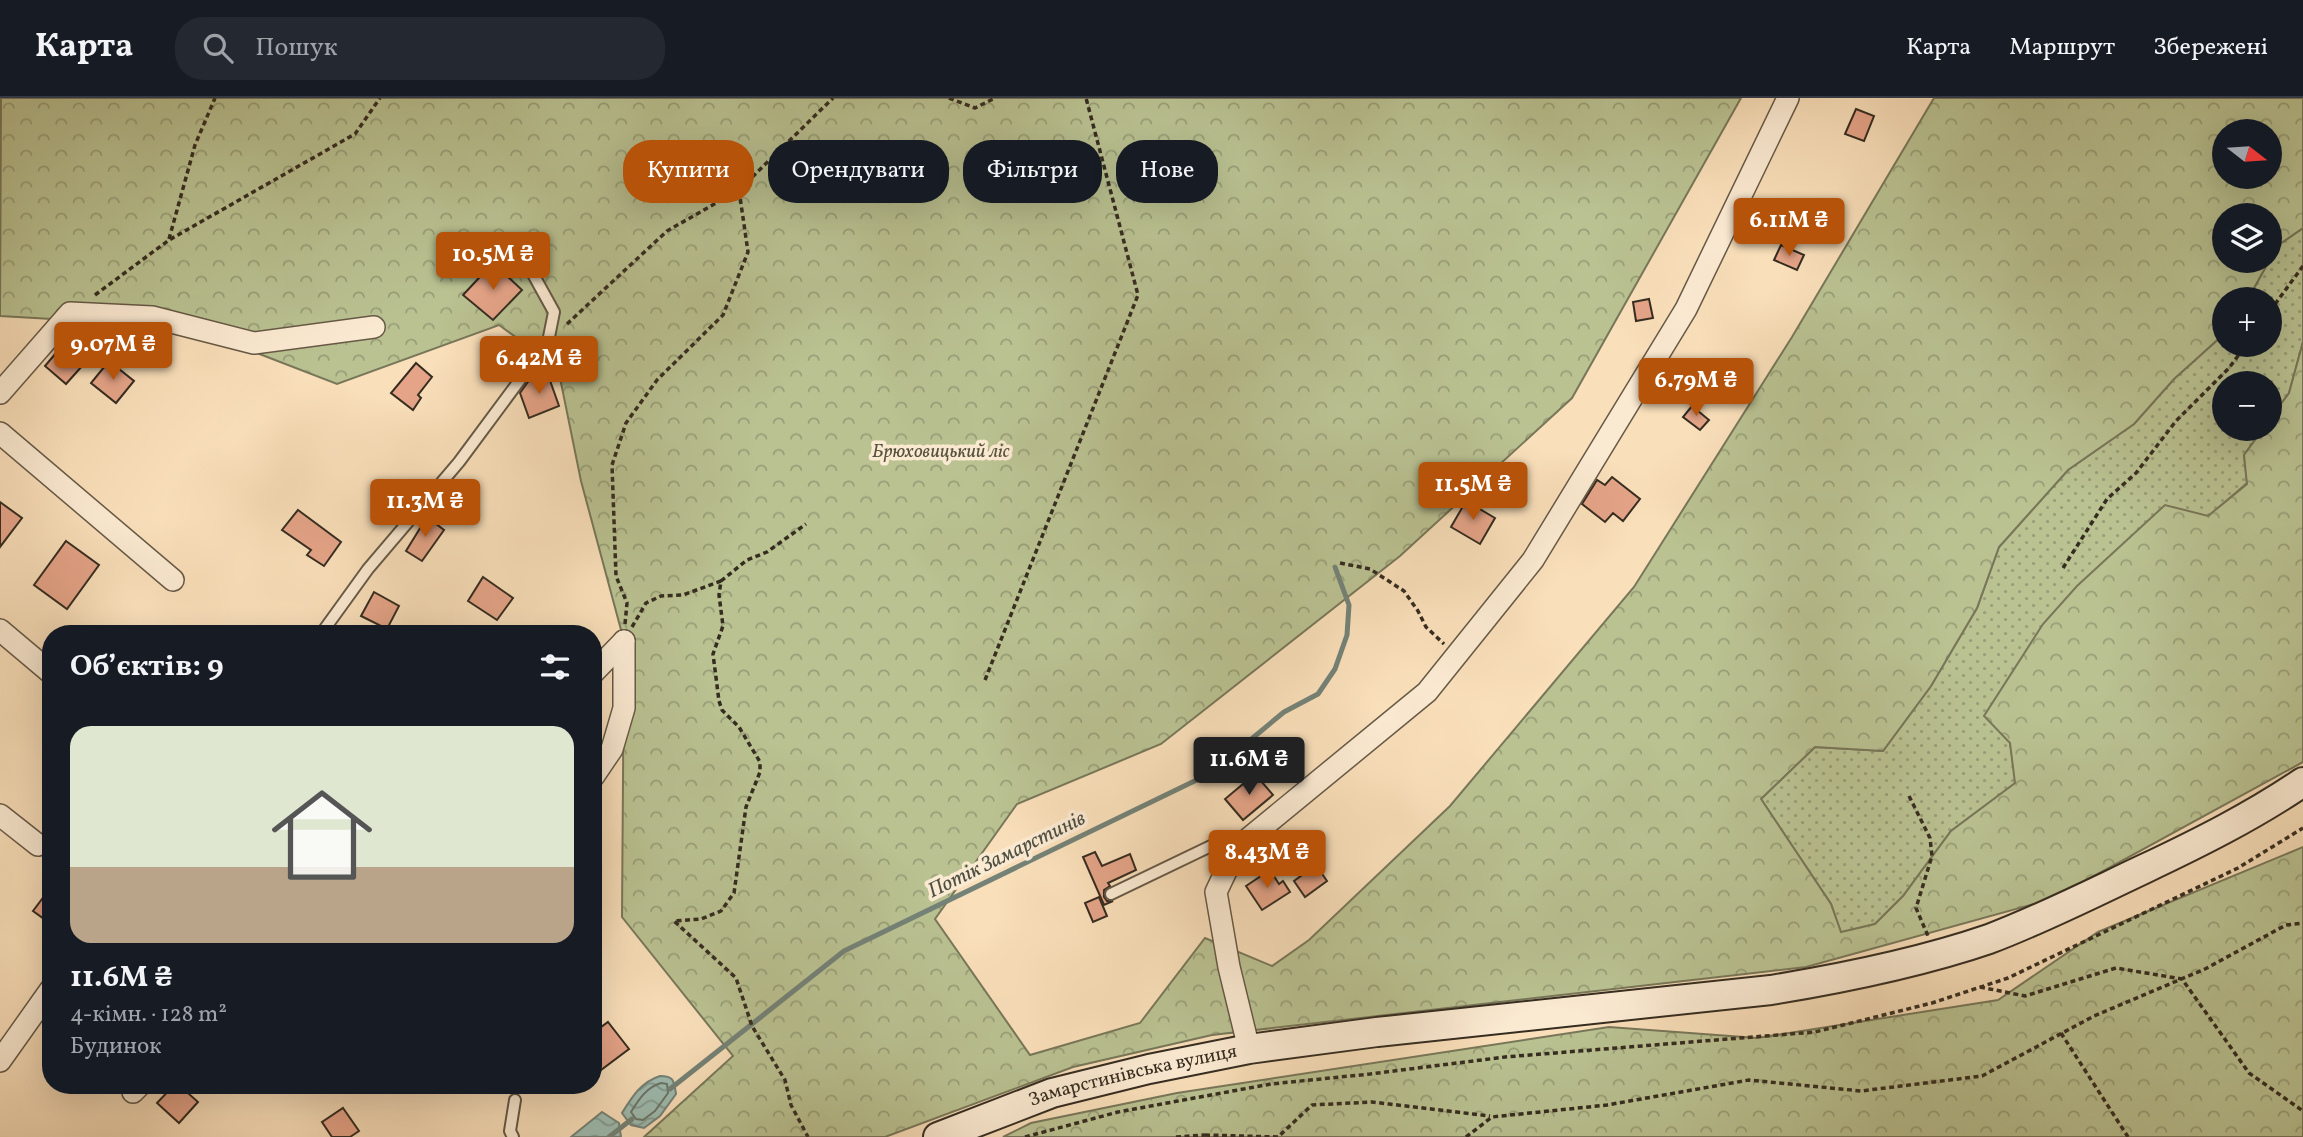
<!DOCTYPE html>
<html lang="uk">
<head>
<meta charset="utf-8">
<style>
  :root { --surface:#171b24; --page:#242831; --text:#f1f3f6; --muted:#9ea1a6; --line:#363941; --accent:#b45309 }
  body { margin:0; font-family:Vollkorn,serif; background:var(--page); color:var(--text); height:100vh; display:flex; flex-direction:column; font-size:26px; white-space:nowrap }
  * { box-sizing:border-box; margin:0 }
  p { font-size:23px; color:var(--muted) }
  .icon { flex:none; width:38px; height:38px; fill:none; stroke:currentColor; stroke-width:2; stroke-linecap:round; stroke-linejoin:round }
  .map { position:relative; flex:1; overflow:hidden }
  .sheet { position:absolute; left:42px; top:527px; width:560px; height:469px; display:flex; flex-direction:column; background:var(--surface); border-radius:28px; box-shadow:0 7px 28px #0002 }
  .sheet>* { flex:none }
  .banner { position:absolute; left:623px; top:42px; width:665px; height:63px; display:flex; gap:14px }
  .needle { width:46px; rotate:107deg }
  .buttons { position:absolute; left:2212px; top:21px; display:grid; gap:14px }
  .buttons a { display:grid; place-items:center; width:70px; height:70px; border-radius:50%; background:var(--surface); box-shadow:0 7px 28px #0002; font-size:35px }
  .price { position:absolute; translate:-50% -60px; padding:0 16px; border-radius:7px; background:var(--accent); color:#fff; font-size:23px; line-height:46px; filter:drop-shadow(0 2px 4px #0008) }
  .price::after { content:''; position:absolute; left:50%; top:42px; width:21px; height:16px; margin-left:-10px; background:inherit; clip-path:polygon(0 0,100% 0,50% 100%) }
  .price.selected { background:#222; color:#fff }
  ul { padding:0; list-style:none }
  li { display:grid; align-content:center; gap:14px; height:371px; padding:0 28px }
  li span { display:grid; place-items:center; height:217px; border-radius:21px; color:#555 }
  li>.icon { margin-inline-start:auto }
  span .icon { width:126px; height:126px; fill:#fffc; stroke-width:1 }
  li b { font-size:30px }
  h2 { display:flex; justify-content:space-between; align-items:center; height:84px; padding:0 28px; font-size:30px }
  .tag { padding:0 24px; border-radius:28px; background:var(--surface); box-shadow:0 7px 28px #0002; font-size:24px; line-height:63px }
  .tag.selected { background:var(--accent); color:#fff }
  header { display:flex; align-items:center; gap:42px; box-sizing:border-box; height:98px; padding:0 35px; background:var(--surface); border-bottom:2px solid var(--line) }
  header strong { font-size:33px }
  nav { display:flex; gap:38px; margin-inline-start:auto; font-size:24px }
  .search { width:490px; height:63px; background:var(--page); display:flex; align-items:center; gap:18px; box-sizing:border-box; padding:0 24px; border-radius:28px; color:var(--muted); font-size:26px }
  .map>svg:first-child { display:block }
  .grass { fill:url(#grass-dots); stroke:#787759; stroke-width:2 }
  .forest { fill:url(#forest-crowns); stroke:#787759; stroke-width:2; fill-rule:evenodd }
  .water { fill:url(#water-waves); stroke:#748277; stroke-width:2 }
  .lines { fill:none; stroke-linecap:round; stroke-linejoin:round }
  .shore { stroke:#6a7468; stroke-width:2 }
  .stream { stroke:#748277; stroke-width:5 }
  .building { fill:#e5a488; stroke:#352c20; stroke-width:2 }
  .service-casing { stroke:#665946; stroke-width:14 }
  .minor-casing { stroke:#665946; stroke-width:24 }
  .secondary-casing { stroke:#352c20; stroke-width:32 }
  .path { stroke:#352c20; stroke-width:3.5; stroke-dasharray:5 3.5; stroke-linecap:butt }
  .service { stroke:#fbead2; stroke-width:10 }
  .minor { stroke:#fbead2; stroke-width:21 }
  .secondary { stroke:#fbead2; stroke-width:28 }
  .labels { text-anchor:middle; dominant-baseline:central; stroke-width:7; stroke-linejoin:round; paint-order:stroke }
  .park-label { font-size:19px; font-style:italic; fill:#56523c; stroke:#fbead2 }
  .street-label { font-size:19px; fill:#352c20; stroke:#fbead2 }
  .water-label { font-size:21px; font-style:italic; fill:#4f5044; stroke:#fbead2 }
</style>
</head>
<body>
<header>
<strong>Карта</strong>
<div class="search"><svg class="icon" aria-label="search" viewBox="0 0 24 24"><circle cx="10" cy="10" r="6"/><path d="M15 15l6 6"/></svg>Пошук</div>
<nav><a>Карта</a><a>Маршрут</a><a>Збережені</a></nav>
</header>
<div class="map">
<svg width="2303" height="1039" viewBox="0 0 2303 1039">
  <defs>
    <pattern id="grass-dots" width="8" height="8" patternUnits="userSpaceOnUse" patternTransform="scale(1.75)"><rect width="8" height="8" fill="#bac292"/><path d="M2 2h.1M6 6h.1" fill="none" stroke="#989e77" stroke-width="1.8" stroke-linecap="round"/></pattern>
    <pattern id="forest-crowns" width="20" height="18" patternUnits="userSpaceOnUse" patternTransform="scale(1.75)"><rect width="20" height="18" fill="#bac292"/><path d="M2 6a3 3 0 1 1 6 0M12 15a3 3 0 1 1 6 0" fill="none" stroke="#989e77"/></pattern>
    <pattern id="water-waves" width="16" height="10" patternUnits="userSpaceOnUse" patternTransform="scale(1.75)"><rect width="16" height="10" fill="#9ebcb1"/><path d="M0 5q4-4 8 0t8 0" fill="none" stroke="#829990"/></pattern>
  </defs>
  <rect width="100%" height="100%" fill="#f9dfba"/>
  <filter id="stains"><feTurbulence type="fractalNoise" baseFrequency=".00286" numOctaves="4"/><feColorMatrix values="0 0 0 0 .2 0 0 0 0 .09 0 0 0 0 .02 0 0 0 .5 -.17"/></filter>
  <radialGradient id="worn" r=".72"><stop offset=".6" stop-color="#630" stop-opacity="0"/><stop offset="1" stop-color="#630" stop-opacity=".3"/></radialGradient>
  <path class="grass" d="M2303,130V244L2289,295L2270,321V285H2224V331H2263L2244,357L2247,385L2208,419L2010,645L2016,685L1951,733L1903,798L1875,826L1841,835L1831,806L1761,701L1815,649L1883,653L1931,588L1977,510L1999,449L2068,372L2134,326L2174,281L2224,236V247H2270V201H2248L2277,148Z"/>
  <g class="forest">
    <path d="M1,0H1741L1572,300L1400,458L1161,646L1017,706L935,821L1030,957L1140,925L1205,840L1272,868L1309,842L1450,708L1634,489L1792,239L1934,0H2303V130L2277,148L2270,161V117H2224V163H2269L2248,201H2224V236L2174,281L2134,326L2068,372L1999,449L1977,510L1931,588L1883,653L1815,649L1761,701L1831,806L1841,834L1875,826L1903,798L1951,733L2015,685L2010,645L1984,618L2043,526L2077,488L2165,407L2208,418L2247,386L2244,357L2263,331H2270V321L2289,295L2303,244V664L2052,801L1806,869L1212,937L1073,969L885,1039H644L733,958L622,819L624,543L581,383L558,270L499,227L337,286L190,229L0,218ZM2224,33H2270V79H2224Z"/>
    <path d="M2303,749V1039H1003L1031,1025L1177,995L1609,929L1757,940L1998,902L2098,834Z"/>
  </g>
  <g class="water">
    <path d="M660,978C674,978 674,983 676,996L660,1018L644,1030L631,1027L622,1015C632,999 641,984 660,978Z"/>
    <path d="M602,1014L619,1025L621,1039H571Z"/>
  </g>
  <g class="lines">
    <path class="shore" d="M661,985L667,986L668,995L655,1013L643,1022L636,1021L631,1014C639,1001 647,989 661,985Z"/>
    <g class="stream">
      <path d="M670,991L844,853L1209,676L1284,614L1318,596L1335,571L1347,537L1349,507L1335,469"/>
      <path d="M609,1039L632,1021"/>
    </g>
  </g>
  <g class="building">
    <path d="M1856,11L1874,18L1864,43L1845,36Z"/>
    <path d="M1781,147L1804,157L1797,172L1774,162Z"/>
    <path d="M493,165L522,192L493,222L463,197Z"/>
    <path d="M1649,201L1653,220L1636,223L1633,204Z"/>
    <path d="M62,248L83,267L66,286L45,268Z"/>
    <path d="M109,263L134,283L116,305L91,285Z"/>
    <path d="M416,265L432,279L418,297L421,300L413,312L391,295Z"/>
    <path d="M1703,273L1733,287L1726,302L1696,287Z"/>
    <path d="M547,274L559,308L529,320L520,295L530,281Z"/>
    <path d="M1692,308L1709,322L1700,332L1683,319Z"/>
    <path d="M1612,379L1640,401L1623,423L1613,415L1605,424L1582,406L1597,382L1605,387Z"/>
    <path d="M1466,403L1495,420L1480,446L1451,429Z"/>
    <path d="M0,404L22,420L0,449Z"/>
    <path d="M298,412L341,444L324,468L307,457L311,452L282,432Z"/>
    <path d="M427,419L444,432L422,463L406,453Z"/>
    <path d="M66,443L99,467L67,511L34,487Z"/>
    <path d="M483,479L513,500L497,522L468,503Z"/>
    <path d="M374,494L399,508L387,531L361,518Z"/>
    <path d="M1255,676L1273,697L1243,722L1225,701Z"/>
    <path d="M1095,754L1102,768L1130,756L1136,772L1108,785L1110,788L1104,792V799L1107,803H1113L1104,807L1083,759Z"/>
    <path d="M1316,767L1327,783L1305,799L1294,783Z"/>
    <path d="M1270,772L1279,786L1283,783L1290,794L1262,812L1246,788Z"/>
    <path d="M51,789V826L33,813Z"/>
    <path d="M1099,799L1107,818L1093,824L1085,805Z"/>
    <path d="M608,924L629,951L593,978V935Z"/>
    <path d="M174,987H179L198,1004L179,1025L157,1005Z"/>
    <path d="M343,1010L359,1033L350,1039H332L322,1024Z"/>
  </g>
  <g class="lines">
    <g class="service-casing">
      <g id="service">
        <path d="M321,536L368,471L459,364L548,244L554,214L533,176"/>
        <path d="M1111,796L1213,747L1237,750"/>
        <path d="M513,1039L510,1033L515,1002"/>
      </g>
    </g>
    <g class="minor-casing">
      <g id="minor">
        <path d="M0,295L70,215L152,219L254,245L374,229"/>
        <path d="M0,335L173,482"/>
        <path d="M0,532L51,575"/>
        <path d="M593,575L624,543"/>
        <path d="M593,679L612,651L624,610V543"/>
        <path d="M0,717L38,747"/>
        <path d="M1249,951L1229,869L1216,794L1237,750L1427,594L1533,462L1686,211L1788,0"/>
        <path d="M0,963L51,891"/>
        <path d="M133,994L140,987"/>
      </g>
    </g>
    <g class="secondary-casing">
      <g id="secondary">
        <path id="s1" d="M938,1039L1052,995L1149,971L1249,951L1377,934L1771,892C1844,880 1919,865 1989,841C2042,821 2093,795 2144,771C2199,745 2253,718 2303,684"/>
      </g>
    </g>
    <g class="path">
      <path d="M949,0L975,10L995,0"/>
      <path d="M169,141L195,47L215,0"/>
      <path d="M95,197L169,142L355,36L380,0"/>
      <path d="M2270,213L2303,168"/>
      <path d="M567,226L667,133L739,92L833,0"/>
      <path d="M1340,465L1370,471L1404,493L1418,513L1426,529L1444,546"/>
      <path d="M2063,470L2107,401L2136,375L2176,323L2229,270L2246,247"/>
      <path d="M721,483L747,462L767,454L806,426"/>
      <path d="M625,526L627,505L616,478L612,367L626,325L657,282L723,217L748,154L739,92"/>
      <path d="M632,529L646,505L661,498L683,497L721,483L719,497L723,528L713,556L719,603L722,612L739,629L760,664V674L746,709L734,795L721,813L701,821L674,823L736,880L752,928L785,982L791,1007L808,1039"/>
      <path d="M985,582L1138,197L1086,0"/>
      <path d="M1909,698L1930,740L1932,758L1916,810L1928,838"/>
      <path d="M1980,889L2025,898L2116,870L2182,881L2249,975L2303,1013"/>
      <path d="M2061,935L2128,1039"/>
      <path d="M1205,1037L1278,1039L1312,1007L1372,1004L1490,1018"/>
      <path d="M1025,1039L1118,1014L1271,986L1370,976L1505,959L1815,934L1932,905L2008,880L2238,770L2303,730"/>
      <path d="M1176,1039L1205,1037"/>
      <path d="M1466,1039L1492,1019L1607,1007L1749,982L1861,993L1982,978L2094,918L2205,871L2286,827L2303,825"/>
    </g>
    <use href="#service" class="service"/>
    <use href="#minor" class="minor"/>
    <use href="#secondary" class="secondary"/>
  </g>
  <g class="labels">
    <g class="park-label">
      <text x="941" y="354">Брюховицький ліс</text>
    </g>
    <g class="street-label">
      <text stroke="none"><textPath href="#s1" startOffset="205">Замарстинівська вулиця</textPath></text>
    </g>
    <g class="water-label">
      <text transform="translate(1007 757) rotate(-26)">Потік Замарстинів</text>
    </g>
  </g>
  <rect width="100%" height="100%" filter="url(#stains)"/>
  <rect width="100%" height="100%" fill="url(#worn)"/>
</svg>
<div class="buttons">
<a><svg class="needle" viewBox="-14 -14 28 28"><path d="M0-13l5 13h-10z" fill="#e53935"/><path d="M0 13l5-13h-10z" fill="#9ea1a6"/></svg></a>
<a><svg class="icon" aria-label="layers" viewBox="0 0 24 24"><path d="M12 4l9 5-9 5-9-5zM3 14l9 5 9-5"/></svg></a>
<a>+</a>
<a>−</a>
</div>
<b class="price" style="left:1789px;top:160px">6.11M ₴</b>
<b class="price" style="left:493px;top:194px">10.5M ₴</b>
<b class="price" style="left:113px;top:284px">9.07M ₴</b>
<b class="price" style="left:539px;top:298px">6.42M ₴</b>
<b class="price" style="left:1696px;top:320px">6.79M ₴</b>
<b class="price" style="left:1473px;top:424px">11.5M ₴</b>
<b class="price" style="left:425px;top:441px">11.3M ₴</b>
<b class="price selected" style="left:1249px;top:699px">11.6M ₴</b>
<b class="price" style="left:1267px;top:792px">8.43M ₴</b>
<div class="banner">
<a class="tag selected">Купити</a>
<a class="tag">Орендувати</a>
<a class="tag">Фільтри</a>
<a class="tag">Нове</a>
</div>
<section class="sheet">
<h2>Об’єктів: 9<svg class="icon" aria-label="filters" viewBox="0 0 24 24"><path d="M4 7h16M4 17h16"/><circle cx="9" cy="7" r="2"/><circle cx="15" cy="17" r="2"/></svg></h2>
<ul>
<li><span style="background:linear-gradient(#dfe7d0 65%,#b9a48a 0)"><svg class="icon" aria-label="home" viewBox="0 0 24 24"><path d="M3 11l9-7 9 7M6 9v11h12V9"/></svg></span><div><b>11.6M ₴</b><p>4-кімн. · 128 m²</p><p>Будинок</p></div></li>
</ul>
</section>
</div>
</body>
</html>
